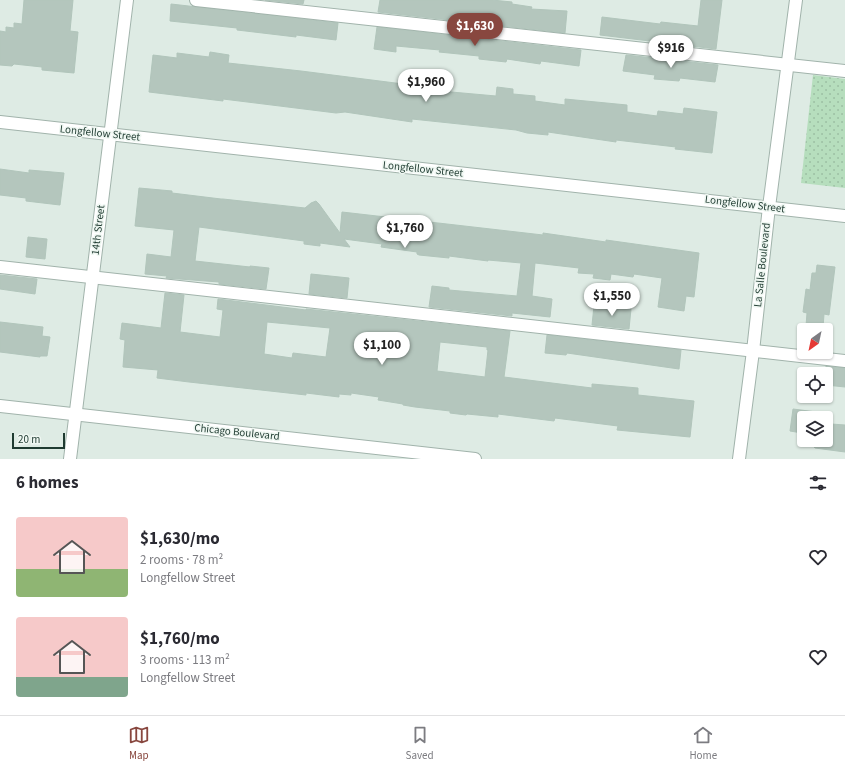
<!DOCTYPE html>
<html lang="en">
<head>
<meta charset="utf-8">
<style>
  :root { --surface:#fff; --page:#f2f2f3; --text:#2b2b33; --muted:#7c7c81; --line:#e1e1e2; --accent:#88473f }
  body { margin:0; font-family:"Source Sans 3",sans-serif; background:var(--page); color:var(--text); height:100vh; display:flex; flex-direction:column; font-size:15px; white-space:nowrap }
  * { box-sizing:border-box; margin:0 }
  p { font-size:13px; color:var(--muted) }
  .icon { flex:none; width:22px; height:22px; fill:none; stroke:currentColor; stroke-width:2; stroke-linecap:round; stroke-linejoin:round }
  .map { position:relative; height:459px; overflow:hidden }
  .sheet { display:flex; flex-direction:column; background:var(--surface); flex:1 }
  .sheet>* { flex:none }
  .needle { width:26px; rotate:213deg }
  .tools { position:absolute; left:797px; top:323px; display:grid; gap:8px }
  .tools a { display:grid; place-items:center; width:36px; height:36px; border-radius:4px; background:var(--surface); box-shadow:0 1px 3px #0004; font-size:20px }
  .scale { position:absolute; left:12px; bottom:10px; width:53px; box-sizing:border-box; padding-left:4px; border:2px solid #1f3b31; border-top:0; font-size:11px; line-height:14px; white-space:nowrap; color:#1f3b31; -webkit-text-stroke:3px #eff7f2; paint-order:stroke }
  .price { position:absolute; translate:-50% -34px; padding:0 9px; border-radius:14px; background:#fff; color:#222; font-size:13px; line-height:26px; filter:drop-shadow(0 1px 2px #0008) }
  .price::after { content:''; position:absolute; left:50%; top:24px; width:12px; height:9px; margin-left:-6px; background:inherit; clip-path:polygon(0 0,100% 0,50% 100%) }
  .price.current { background:var(--accent); color:#fff }
  ul { padding:0; list-style:none }
  li { display:flex; align-items:center; gap:12px; height:100px; padding:0 16px }
  li span { display:grid; place-items:center; flex:none; width:112px; height:80px; border-radius:4px; color:#555 }
  li>.icon { margin-inline-start:auto }
  span .icon { width:48px; height:48px; fill:#fffc; stroke-width:1 }
  li b { font-size:17px }
  h2 { display:flex; justify-content:space-between; align-items:center; height:48px; padding:0 16px; font-size:17px }
  .menu { display:flex; justify-content:space-around; align-items:center; height:56px; border-top:1px solid var(--line); background:var(--surface); font-size:11px; color:var(--muted) }
  .menu a { display:grid; justify-items:center; gap:2px }
  .menu .current { color:var(--accent) }
  .map>svg:first-child { display:block }
  .grass { fill:url(#grass-dots) }
  .building { fill:#b4c6bd; stroke:#b1c5bb; fill-rule:evenodd }
  .lines { fill:none; stroke-linecap:round; stroke-linejoin:round }
  .minor-casing { stroke:#a1b3ab; stroke-width:14 }
  .minor { stroke:#fff; stroke-width:12 }
  .labels { text-anchor:middle; dominant-baseline:central; stroke-width:3; stroke-linejoin:round; paint-order:stroke }
  .street-label { font-size:11px; fill:#1f3b31; stroke:#eff7f2 }
</style>
</head>
<body>
<div class="map">
<svg width="845" height="459" viewBox="0 0 845 459">
  <defs>
    <pattern id="grass-dots" width="8" height="8" patternUnits="userSpaceOnUse"><rect width="8" height="8" fill="#b6debd"/><path d="M2 2h.1M6 6h.1" fill="none" stroke="#9cbfa3" stroke-width="1.8" stroke-linecap="round"/></pattern>
  </defs>
  <rect width="100%" height="100%" fill="#deebe4"/>
  <path class="grass" d="M813,75L845,79V188L801,183Z"/>
  <g class="building">
    <path d="M24,0H73L70,31L78,32L74,73L42,70V67L14,64L12,66L0,65V31L6,32V27L14,28V23L22,24Z"/>
    <path d="M265,0H304L303,4Z"/>
    <path d="M380,0H492L512,2V4L532,7L531,9L567,11L565,33L378,12Z"/>
    <path d="M701,0H722L716,49L600,35L602,17L660,24L661,22L698,26Z"/>
    <path d="M171,4L338,23L336,40L296,35V37L237,30V28L170,21Z"/>
    <path d="M377,27L581,50L579,66L541,61L540,64L507,59L506,62L479,59V56L439,52L440,50L396,46V52L374,49Z"/>
    <path d="M210,52L229,55L228,63L301,71L411,85L430,88L429,90L496,96L497,87L513,89V94L535,96V101L565,105V99L627,105V112L657,116L658,111L683,114L684,108L717,112L712,153L675,149L676,147L616,140V142L548,132V135L527,133L516,130L412,119V122L345,112L336,113L223,99V101L149,92L153,55L177,58V53L209,57Z"/>
    <path d="M626,55L718,65L715,82L680,78L679,81L654,79L655,75L623,71Z"/>
    <path d="M0,169L29,173V170L64,173L60,205L26,201V198L0,195Z"/>
    <path d="M139,188L172,191V193L221,199H223L305,208L311,203L316,201L319,204L340,233L342,212L543,235V233L606,242V240L699,253L694,297L686,296L684,311L658,307L662,278L634,274L633,277L611,274L610,280L593,278L594,274L578,273L579,268L535,263L532,296L552,299L550,317L512,313V316L429,307L432,286L449,288V290L517,296L521,263L488,260V261L449,256V258L419,255L417,254V252L381,247L382,244L344,239L350,247L320,243V246L304,244V241L199,227L195,261L250,267V266L269,268L266,289L219,284V282L166,278L167,276L145,274L147,254L171,257L174,230L135,226Z"/>
    <path d="M28,237L47,239L45,259L26,257Z"/>
    <path d="M817,265L835,267L829,315L824,314L823,328L806,326L807,313L803,312L806,289L810,290L812,273H816Z"/>
    <path d="M311,274L349,278L347,298L309,294Z"/>
    <path d="M0,275L37,279L35,294L0,289Z"/>
    <path d="M165,293L184,295L180,332L220,337L223,310L217,309L218,299L306,310V309L510,331L504,377L592,388V384L638,388V395L694,401L690,437L617,430L618,426L555,418L554,421L498,414V417L467,414L466,415L450,413V411L415,407L403,405V404L378,400L379,397L351,393V395L339,394V397L306,393V395L189,382L157,378L158,370L123,367L125,340L120,339L122,323L161,328ZM267,322L330,328L326,357L293,353L292,358L264,354ZM440,342L487,347V350H488L485,377L437,371Z"/>
    <path d="M594,306L631,309L629,329L592,325Z"/>
    <path d="M0,322L43,327L42,336L50,337L47,356H40V357L0,352Z"/>
    <path d="M547,335L681,350L679,369L567,353L566,355L545,353Z"/>
    <path d="M826,366L845,368V387L826,385Z"/>
    <path d="M793,409L832,414L831,424L845,425V452L815,448L808,440H826V418H804V435L802,433L790,431Z"/>
  </g>
  <g class="lines">
    <g class="minor-casing">
      <g id="minor">
        <path d="M196,0L845,71"/>
        <path d="M0,122L845,216"/>
        <path d="M0,267L845,361"/>
        <path d="M0,406L475,459"/>
        <path d="M70,459L127,0"/>
        <path d="M739,459L753,351L769,207L796,0"/>
      </g>
    </g>
    <use href="#minor" class="minor"/>
  </g>
  <g class="labels">
    <g class="street-label">
      <text transform="translate(100 133) rotate(6)">Longfellow Street</text>
      <text transform="translate(423 169) rotate(6)">Longfellow Street</text>
      <text transform="translate(745 204) rotate(7)">Longfellow Street</text>
      <text transform="translate(98 230) rotate(-83)">14th Street</text>
      <text transform="translate(762 265) rotate(-84)">La Salle Boulevard</text>
      <text transform="translate(237 432) rotate(6)">Chicago Boulevard</text>
    </g>
  </g>
</svg>
<div class="tools">
<a><svg class="needle" viewBox="-14 -14 28 28"><path d="M0-13l5 13h-10z" fill="#e53935"/><path d="M0 13l5-13h-10z" fill="#7c7c81"/></svg></a>
<a><svg class="icon" aria-label="locate" viewBox="0 0 24 24"><circle cx="12" cy="12" r="6"/><path d="M12 2v4M12 18v4M2 12h4M18 12h4"/></svg></a>
<a><svg class="icon" aria-label="layers" viewBox="0 0 24 24"><path d="M12 4l9 5-9 5-9-5zM3 14l9 5 9-5"/></svg></a>
</div>
<div class="scale">20 m</div>
<b class="price current" style="left:475px;top:47px">$1,630</b>
<b class="price" style="left:671px;top:69px">$916</b>
<b class="price" style="left:426px;top:103px">$1,960</b>
<b class="price" style="left:405px;top:249px">$1,760</b>
<b class="price" style="left:612px;top:317px">$1,550</b>
<b class="price" style="left:382px;top:366px">$1,100</b>
</div>
<section class="sheet">
<h2>6 homes<svg class="icon" aria-label="filters" viewBox="0 0 24 24"><path d="M4 7h16M4 17h16"/><circle cx="9" cy="7" r="2"/><circle cx="15" cy="17" r="2"/></svg></h2>
<ul>
<li><span style="background:linear-gradient(#f6c9c9 65%,#8fb573 0)"><svg class="icon" aria-label="home" viewBox="0 0 24 24"><path d="M3 11l9-7 9 7M6 9v11h12V9"/></svg></span><div><b>$1,630/mo</b><p>2 rooms · 78 m²</p><p>Longfellow Street</p></div><svg class="icon" aria-label="heart" viewBox="0 0 24 24"><path d="M12 20l-8-8c-3-5 5-10 8-4 3-6 11-1 8 4z"/></svg></li>
<li><span style="background:linear-gradient(#f6c9c9 75%,#7fa58c 0)"><svg class="icon" aria-label="home" viewBox="0 0 24 24"><path d="M3 11l9-7 9 7M6 9v11h12V9"/></svg></span><div><b>$1,760/mo</b><p>3 rooms · 113 m²</p><p>Longfellow Street</p></div><svg class="icon" aria-label="heart" viewBox="0 0 24 24"><path d="M12 20l-8-8c-3-5 5-10 8-4 3-6 11-1 8 4z"/></svg></li>
</ul>
</section>
<nav class="menu">
<a class="current"><svg class="icon" aria-label="map" viewBox="0 0 24 24"><path d="M3 6l6-2 6 2 6-2v14l-6 2-6-2-6 2zM9 4v14M15 6v14"/></svg>Map</a>
<a><svg class="icon" aria-label="saved" viewBox="0 0 24 24"><path d="M7 4h10v16l-5-4-5 4z"/></svg>Saved</a>
<a><svg class="icon" aria-label="home" viewBox="0 0 24 24"><path d="M3 11l9-7 9 7M6 9v11h12V9"/></svg>Home</a>
</nav>
</body>
</html>
